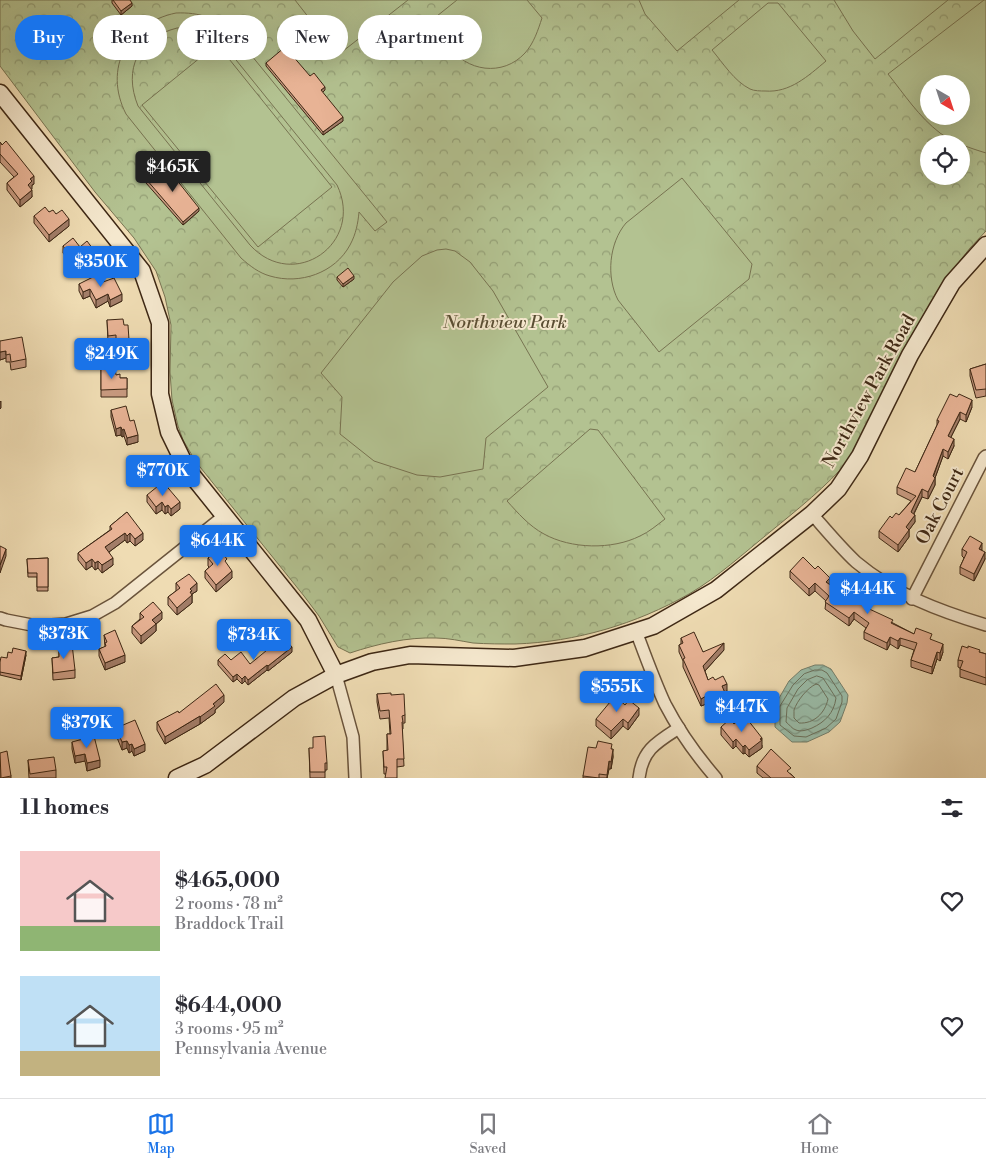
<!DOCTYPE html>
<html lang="en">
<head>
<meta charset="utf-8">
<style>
  :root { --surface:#fff; --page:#f7f7f7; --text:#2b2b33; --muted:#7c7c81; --line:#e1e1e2; --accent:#1a73e8 }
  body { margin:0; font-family:"Libre Bodoni",serif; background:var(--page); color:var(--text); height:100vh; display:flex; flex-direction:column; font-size:19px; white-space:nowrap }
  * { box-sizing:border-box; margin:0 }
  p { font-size:16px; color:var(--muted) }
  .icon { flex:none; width:28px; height:28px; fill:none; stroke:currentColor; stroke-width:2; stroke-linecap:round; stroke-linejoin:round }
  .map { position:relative; height:778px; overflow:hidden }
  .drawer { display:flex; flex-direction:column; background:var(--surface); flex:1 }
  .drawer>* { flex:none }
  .guide { position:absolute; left:15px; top:15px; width:500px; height:45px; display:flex; gap:10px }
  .needle { width:32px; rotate:141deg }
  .buttons { position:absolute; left:920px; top:75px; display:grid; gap:10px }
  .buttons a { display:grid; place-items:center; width:50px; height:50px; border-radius:50%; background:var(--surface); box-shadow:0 5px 20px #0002; font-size:25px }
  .price { position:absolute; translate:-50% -42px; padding:0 11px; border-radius:5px; background:var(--accent); color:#fff; font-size:16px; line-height:32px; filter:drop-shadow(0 1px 2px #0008) }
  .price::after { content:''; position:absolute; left:50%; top:30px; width:15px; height:11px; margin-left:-8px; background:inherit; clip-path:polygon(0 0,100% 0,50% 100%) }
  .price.active { background:#222; color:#fff }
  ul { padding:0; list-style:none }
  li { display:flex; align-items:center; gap:15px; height:125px; padding:0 20px }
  li span { display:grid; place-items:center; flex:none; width:140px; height:100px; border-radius:0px; color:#555 }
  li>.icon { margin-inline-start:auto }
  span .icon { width:60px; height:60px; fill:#fffc; stroke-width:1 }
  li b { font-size:21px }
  h2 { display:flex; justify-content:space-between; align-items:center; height:60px; padding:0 20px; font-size:21px }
  .tag { padding:0 18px; border-radius:22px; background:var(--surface); box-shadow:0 5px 20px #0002; font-size:18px; line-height:45px }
  .tag.active { background:var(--accent); color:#fff }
  .dock { display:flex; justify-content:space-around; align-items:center; height:70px; border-top:1px solid var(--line); background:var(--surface); font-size:14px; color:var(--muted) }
  .dock a { display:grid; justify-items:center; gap:2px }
  .dock .active { color:var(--accent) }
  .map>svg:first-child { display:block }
  .park { fill:url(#park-crowns); stroke:#787452; fill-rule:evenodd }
  .garden { fill:#b3c291; stroke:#787452; fill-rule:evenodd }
  .water { fill:url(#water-waves); stroke:#75806d }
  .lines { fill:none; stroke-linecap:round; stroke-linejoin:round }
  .shore { stroke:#6c725e; stroke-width:1 }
  .street-casing { stroke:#6a543c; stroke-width:14 }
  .secondary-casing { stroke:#3d2714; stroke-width:19 }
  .street { stroke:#f5e8ce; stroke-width:11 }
  .secondary { stroke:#f5e8ce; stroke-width:16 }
  .wall { fill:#c89a80; stroke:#3d2714 }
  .shaded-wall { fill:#a27d68; stroke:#3d2714 }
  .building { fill:#e8b395; stroke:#3d2714 }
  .labels { text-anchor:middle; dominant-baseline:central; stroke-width:4; stroke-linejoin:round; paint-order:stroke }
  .park-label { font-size:18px; font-style:italic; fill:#5a4e33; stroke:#f5e8ce }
  .street-label { font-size:18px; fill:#3d2714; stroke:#f5e8ce }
</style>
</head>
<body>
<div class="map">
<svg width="986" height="778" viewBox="0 0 986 778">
  <defs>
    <pattern id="park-crowns" width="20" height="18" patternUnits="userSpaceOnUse" patternTransform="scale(1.25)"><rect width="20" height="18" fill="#b3c291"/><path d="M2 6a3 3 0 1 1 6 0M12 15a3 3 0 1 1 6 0" fill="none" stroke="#939e75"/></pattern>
    <pattern id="water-waves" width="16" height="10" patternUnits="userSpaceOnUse" patternTransform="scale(1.25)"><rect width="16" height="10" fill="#9abca8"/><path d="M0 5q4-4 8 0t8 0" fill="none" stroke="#7f9988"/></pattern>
  </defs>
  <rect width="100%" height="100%" fill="#efdcb3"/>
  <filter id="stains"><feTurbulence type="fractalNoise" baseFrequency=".004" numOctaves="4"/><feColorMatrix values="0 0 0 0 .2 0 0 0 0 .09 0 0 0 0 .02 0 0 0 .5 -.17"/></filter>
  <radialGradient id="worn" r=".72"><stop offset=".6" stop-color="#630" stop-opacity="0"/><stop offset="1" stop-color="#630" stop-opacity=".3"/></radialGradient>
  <path class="park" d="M0,0H986V231L970,248L942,284L849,460C826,487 798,509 770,532C744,553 718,577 689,594C636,624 576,642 515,644C502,644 487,644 473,643C461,641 448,638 436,638C407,637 377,644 350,653L338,647L319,616L304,596L196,462L183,440L178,426L172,400L170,372L171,325L165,297L156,271L134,238L95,192L0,66ZM929,84H961V116H929ZM929,144H961V176H929Z"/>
  <g class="garden">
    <path d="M295,0H408L338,55Z"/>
    <path d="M457,0H527L542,18C538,30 534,43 525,53C503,77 466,72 448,45C443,37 441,26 437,16Z"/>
    <path d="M639,0H739L677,51L645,14Z"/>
    <path d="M834,0H948L875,59L853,31Z"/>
    <path d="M984,0H986V153C970,148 954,143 940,133C919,117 904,94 888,74ZM929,84H961V116H929Z"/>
    <path d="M768,3H778L826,61C808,76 790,93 765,91C761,91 754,91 750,89C734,81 723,63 712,50Z"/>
    <path d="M176,13C199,12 217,18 234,34L387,222L375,231L359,212C358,223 356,234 350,245C335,273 300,285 270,276C259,273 250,266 241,258L126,114C103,69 127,23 176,13ZM177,28C200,27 213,34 228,50L337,185C365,243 294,293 250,245L138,106C123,69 138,38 177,28Z"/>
    <path d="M217,44L332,187L258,247L142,105Z"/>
    <path d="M682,178L752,264L749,279L659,352L618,300C606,277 609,243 626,223Z"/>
    <path d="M446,249L455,251L470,262L493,291L548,387L486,438L483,469L440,477L417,475L374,461L340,434L342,397L321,373L393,282L422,256L437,250Z"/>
    <path d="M590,429L598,430L665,519C657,525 649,532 640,536C612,550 571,549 544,534C529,526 518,513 507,501Z"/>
  </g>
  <path class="water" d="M815,665H823L831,669L848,695L847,703L840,722L829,732L807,742H792L775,727V705L789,681L801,670Z"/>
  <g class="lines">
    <g class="shore">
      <path d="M815,670H822L827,673L842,696V702L836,719L826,728L806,737L794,736L780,725V706L793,685L804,674Z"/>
      <path d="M817,676L823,678L836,698C834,713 825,722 812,728C807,730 801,732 796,730C792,729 789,724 786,722L787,708L798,689L807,680Z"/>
      <path d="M816,684L819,685L828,699C825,713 814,724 799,723L794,718C794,717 794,711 794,710C797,701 807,688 816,684Z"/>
    </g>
    <g class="street-casing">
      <g id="street">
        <path d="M812,514C826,530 840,547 856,562C894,594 939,611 986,625"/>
        <path d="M912,599L984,458L986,456"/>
        <path d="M0,618L6,620L37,626L66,624L92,616L115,603L224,516"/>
        <path d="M636,631C645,655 654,680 665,704C679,731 696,755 716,778"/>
        <path d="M336,675L353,737L355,778"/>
        <path d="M639,778C642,750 657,742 679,728"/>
      </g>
    </g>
    <g class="secondary-casing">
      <g id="secondary">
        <path d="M0,93L142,271L160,323V394L169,432L187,469L308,620L336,675"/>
        <path d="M177,778L205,765L294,698L336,675L372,662L410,655L514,658L585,648L653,626L716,590L812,514L838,489L860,456L910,355L952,283L986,245"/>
      </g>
    </g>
    <use href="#street" class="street"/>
    <use href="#secondary" class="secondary"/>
  </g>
  <g class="wall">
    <path d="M112,0H130L132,6L121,15L112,3Z"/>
    <path d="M266,63L310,76L325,90L322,93L343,121L323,135L266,66Z"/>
    <path d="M0,142L34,184L32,185L31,189L32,197L20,207L7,190V183L14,177L0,162Z"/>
    <path d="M146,179L199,211L183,225L146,183Z"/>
    <path d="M49,212L56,214L69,226L49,242L34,223V216Z"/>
    <path d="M63,246L80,247L96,260L80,274L63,253Z"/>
    <path d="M337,277L354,279L343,287L337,280Z"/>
    <path d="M103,282L122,301L110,307L108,301L96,308L90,296L83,299L79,291V284Z"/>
    <path d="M107,320L124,325L129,340V347L116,348V343H108Z"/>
    <path d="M0,341L26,359V367L11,370L10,362H6V358L0,360Z"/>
    <path d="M986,364V396L976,398L970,376V369Z"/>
    <path d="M101,367L120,378H127V397H101Z"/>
    <path d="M972,407L966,422L960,419L951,437L954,446L948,459L943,456L935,478V485L928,499L922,497L914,514L915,522L909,530V537L898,552L879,538V531L892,518L899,515L911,501L897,494V487L915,472L937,425V420Z"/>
    <path d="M111,410L130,421L138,442L127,445L124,436L122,437L121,435L116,436L111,417Z"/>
    <path d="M147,495L180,509L171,516L168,512L165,514L162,510L156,514L147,502Z"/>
    <path d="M127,512L143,540L135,546L130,541L127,543L125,540L109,552L113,565L102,573L98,568L95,570L92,566L86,570L78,560V553L110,530V526Z"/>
    <path d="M962,549L982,550L985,559L974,581L960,574V567L964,558L962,556Z"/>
    <path d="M48,558V591H37V577H28L27,559Z"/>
    <path d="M208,558L227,565L232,578L216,592L205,578V571L209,567L208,566Z"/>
    <path d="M790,571L830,585L850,599L893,623L914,634L932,640L943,652L940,661L937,659L932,674L911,667V660L914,650L900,645L898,649L890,644L887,650L864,639V632L866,628L854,619L849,626L825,609L826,601L815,591L809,596L790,578Z"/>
    <path d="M176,583L197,591L192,594V603L177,615L168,605V597L176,591Z"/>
    <path d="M140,613L162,619L156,624V631L141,644L132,633V626L140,619Z"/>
    <path d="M104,635L125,662L105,670L99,656V649L105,647Z"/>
    <path d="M681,638L703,652L724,650L705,671L708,680H715L727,691L725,692L729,709L714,718L706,704L701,706L683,667V661L679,652V645L681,644Z"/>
    <path d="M60,646L75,670V678L53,680L52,658L59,657V651H60Z"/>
    <path d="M292,652L268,671L267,670L248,685L245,681L242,684L237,679L233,682L218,665V660H231L250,664Z"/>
    <path d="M980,652L986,654V685L960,677V668L958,667V660Z"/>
    <path d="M26,655L21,680L0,675V662L7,658Z"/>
    <path d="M377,694L391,695L405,715V723H403V729L402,730L404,766L397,767L385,774H384L383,751H387V734H390L389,718L380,719L377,702Z"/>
    <path d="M224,702L215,710V713L200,724L165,744L157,730V722L179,713Z"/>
    <path d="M639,715L628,730L623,726L611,739L596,726V719Z"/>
    <path d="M734,724L762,745V748L749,757L745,753L743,754L736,746L733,749L721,735V727Z"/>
    <path d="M116,728L145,751L134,756L132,751L129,753L127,748L122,750L116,735Z"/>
    <path d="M72,742L100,767L87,771L85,761L75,763L72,749Z"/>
    <path d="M309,748L327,763V770H325V778H310Z"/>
    <path d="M596,748L612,749L613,757L611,769H609L607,778H583V776Z"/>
    <path d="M0,753L11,776V778H0Z"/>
    <path d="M28,760L56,770V778H29Z"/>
    <path d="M757,766L791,774L795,778H763L757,773Z"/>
  </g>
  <g class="shaded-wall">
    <path d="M132,3V6L121,15V11Z"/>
    <path d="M325,87V90L321,94V90Z"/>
    <path d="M343,117V121L323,135V132Z"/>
    <path d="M34,176V184L32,185V189L28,192V185L30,179Z"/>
    <path d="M32,190V197L20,207V200Z"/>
    <path d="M199,208V211L183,225V222Z"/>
    <path d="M69,219V226L49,242V235Z"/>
    <path d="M96,253V260L80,274V267Z"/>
    <path d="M354,276V279L343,287V284Z"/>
    <path d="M90,289V296L83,299V292Z"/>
    <path d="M108,294V301L96,308V300Z"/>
    <path d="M122,294V301L110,307V300Z"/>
    <path d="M6,351V358L0,360V352Z"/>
    <path d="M972,400V407L966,422V415Z"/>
    <path d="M1,401V408L0,409V402Z"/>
    <path d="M960,412V419L948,443V436Z"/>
    <path d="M121,427V435L116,436V429Z"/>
    <path d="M124,429V436L122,437V430Z"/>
    <path d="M138,435V442L127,445V438Z"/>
    <path d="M954,439V446L948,459V452Z"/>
    <path d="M943,449V456L935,478V485L928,499V492Z"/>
    <path d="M922,489V497L911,519V512Z"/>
    <path d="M162,502V510L156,514V507Z"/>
    <path d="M180,502V509L171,516V509Z"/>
    <path d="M168,505V512L165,514V507Z"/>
    <path d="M915,515V522L909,530V537L898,552V545L906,527Z"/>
    <path d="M125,533V540L105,555V547Z"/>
    <path d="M130,533V541L127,543V536Z"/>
    <path d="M143,533V540L135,546V539Z"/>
    <path d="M982,543V550L979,549Z"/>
    <path d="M6,549V556L0,573V565Z"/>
    <path d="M985,552V559L974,581V574Z"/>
    <path d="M113,558V565L102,573V565Z"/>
    <path d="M92,559V566L86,570V563Z"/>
    <path d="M98,561V568L95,570V563Z"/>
    <path d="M232,571V578L216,592V585Z"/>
    <path d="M830,578V585L826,582Z"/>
    <path d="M197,583V591L192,594V603L177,615V608L190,589Z"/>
    <path d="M815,583V591L809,596V589Z"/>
    <path d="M162,612V619L156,624V631L141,644V636L152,620Z"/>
    <path d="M854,612V619L849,626V618Z"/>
    <path d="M890,637V644L887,650V643Z"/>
    <path d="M900,638V645L898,649V641Z"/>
    <path d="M724,643V650L703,673V666Z"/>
    <path d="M943,644V652L940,661V653Z"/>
    <path d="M292,647V652L268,671V666Z"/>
    <path d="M26,651V655L21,680V676Z"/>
    <path d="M937,652V659L932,674V667Z"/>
    <path d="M125,655V662L105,670V663Z"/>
    <path d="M267,665V670L248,685V680Z"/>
    <path d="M237,674V679L233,682V677Z"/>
    <path d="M245,676V681L242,684V679Z"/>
    <path d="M727,684V691L722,694V686Z"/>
    <path d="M224,695V702L215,710V713L200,724V717L213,704Z"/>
    <path d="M706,696V704L701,706V699Z"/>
    <path d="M729,702V709L714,718V710Z"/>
    <path d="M639,708V715L628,730V723Z"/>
    <path d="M200,716V724L165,744V737Z"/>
    <path d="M623,719V726L611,739V731Z"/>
    <path d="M762,738V748L749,757V750Z"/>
    <path d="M736,739V746L733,749V742Z"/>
    <path d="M127,741V748L122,750V742Z"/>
    <path d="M132,744V751L129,753V745Z"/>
    <path d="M145,744V751L134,756V749Z"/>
    <path d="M745,745V753L743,754V747Z"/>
    <path d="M613,749V757L611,769V762Z"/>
    <path d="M85,754V761L75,763V756Z"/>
    <path d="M100,760V767L87,771V763Z"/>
    <path d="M609,761V769L607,778Z"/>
  </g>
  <g class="building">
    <path d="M113,0H130L132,3L121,11Z"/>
    <path d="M285,47L310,76L314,73L325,87L321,90L343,117L323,132L266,63Z"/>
    <path d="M6,141L34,176L30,179L32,181L28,185L32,190L20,200L7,183L18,174L0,154V142L2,145Z"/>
    <path d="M164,164L199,208L183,222L146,179Z"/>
    <path d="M45,207L49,212L53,210L56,214L62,210L69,219L49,235L34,216Z"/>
    <path d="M73,238L80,247L87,241L96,253L80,267L63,246Z"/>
    <path d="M348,268L354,276L343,284L337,277Z"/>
    <path d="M99,274L103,282L114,278L122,294L110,300L108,294L96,300L90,289L83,292L79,284Z"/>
    <path d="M123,319L124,325H128L129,340H116V335L108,336L107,320Z"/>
    <path d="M22,337L26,359L11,362L10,354L6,355V351L0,352V341Z"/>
    <path d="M986,364V389L976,390L970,369Z"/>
    <path d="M115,366L116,375L120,374V378H127V389L101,390V367Z"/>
    <path d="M950,394L957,397L959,394L972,400L966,415L960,412L948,436L954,439L948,452L943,449L933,476L935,478L928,492L922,489L911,512L915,515L906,527L909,530L898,545L879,531L890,516L892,518L896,513L899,515L916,496L897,487L906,468L915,472L939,421L937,420Z"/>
    <path d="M126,406L130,421L134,420L138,435L127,438L124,429L122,430L121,427L116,429L111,410Z"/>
    <path d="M163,482L180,502L171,509L168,505L165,507L162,502L156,507L147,495Z"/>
    <path d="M127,512L143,533L135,539L130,533L127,536L125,533L105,547L113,558L102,565L98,561L95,563L92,559L86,563L78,553L112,529L110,526Z"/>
    <path d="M970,536L982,543L979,549L985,552L974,574L960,567L967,552L962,549Z"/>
    <path d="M0,546L6,549L0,565Z"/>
    <path d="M219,549L227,559L225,561L232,571L216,585L205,571L213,564L208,558Z"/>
    <path d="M803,557L815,569L818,566L830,578L826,582L850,599L852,596L866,605L865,607L893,620L891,623L914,634L916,628L932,634L930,639L943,644L940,653L937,652L932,667L911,660L917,643L900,638L898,641L890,637L887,643L864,632L869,623L854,612L849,618L825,602L829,596L815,583L809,589L790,571Z"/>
    <path d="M48,558V587H37V573H28L27,559Z"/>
    <path d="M189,574L197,583L190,589L192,591L190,592L192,595L177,608L168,597L180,588L176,583Z"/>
    <path d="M153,602L162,612L152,620L156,624L141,636L132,626L144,617L140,613Z"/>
    <path d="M115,630L125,655L105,663L99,649L106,646L105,643L107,642L104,635Z"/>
    <path d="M694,632L703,652L724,643L703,666L708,680L713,677L715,680L723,676L727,684L722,686L729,702L714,710L706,696L701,699L683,659L685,658L679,645L683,643L681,638Z"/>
    <path d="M283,637L292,647L268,666L267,665L248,680L245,676L242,679L237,674L233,677L218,660L225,654L231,660L241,652L250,664Z"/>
    <path d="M72,644L75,670L53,673L52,658L59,657V651H61L60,646Z"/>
    <path d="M962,646L968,648V646L980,650L979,652L986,654V678L960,669L963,661L958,660Z"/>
    <path d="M13,648L26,651L21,676L0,672V662L1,657L7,658L8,652L12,653Z"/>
    <path d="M216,684L224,695L213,704L215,706L200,717V716L165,737L157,722L178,711L179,713Z"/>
    <path d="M391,693V695L404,694L405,715L402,716L403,722H402L404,759H397V778H385L387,767H384L383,751L388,750L387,734H391L389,710L380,711L377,694Z"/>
    <path d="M615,696L625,705L629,700L639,708L628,723L623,719L611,731L596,719Z"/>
    <path d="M744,715L762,738L760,739L762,740L749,750L745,745L743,747L736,739L733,742L721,727L730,719L734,724Z"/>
    <path d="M135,720L145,744L134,749L132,744L129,745L127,741L122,742L116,728Z"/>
    <path d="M94,736L100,760L87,763L85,754L75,756L72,742Z"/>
    <path d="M325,736L327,763H325V772H310L309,748H313V737Z"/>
    <path d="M598,741L612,744L611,749H613L611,762L609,761L607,775L599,774V778L583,776L588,747L596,748Z"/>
    <path d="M771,749L791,768L787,771L795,778H771L757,766Z"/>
    <path d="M7,751L11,776L1,778L0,753Z"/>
    <path d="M54,757L56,770L30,774L28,760Z"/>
  </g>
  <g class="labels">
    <g class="park-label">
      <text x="505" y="322">Northview Park</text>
    </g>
    <g class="street-label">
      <text transform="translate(869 391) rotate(-61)">Northview Park Road</text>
      <text transform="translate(940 506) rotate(-63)">Oak Court</text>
    </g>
  </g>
  <rect width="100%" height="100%" filter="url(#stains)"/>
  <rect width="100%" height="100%" fill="url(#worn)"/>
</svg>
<div class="buttons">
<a><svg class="needle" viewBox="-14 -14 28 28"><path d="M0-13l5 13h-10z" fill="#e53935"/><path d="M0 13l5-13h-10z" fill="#7c7c81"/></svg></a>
<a><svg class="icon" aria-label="locate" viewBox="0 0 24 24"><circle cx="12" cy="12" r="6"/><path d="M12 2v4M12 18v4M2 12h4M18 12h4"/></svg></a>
</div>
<b class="price active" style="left:173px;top:193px">$465K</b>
<b class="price" style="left:101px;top:288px">$350K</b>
<b class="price" style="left:112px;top:380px">$249K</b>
<b class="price" style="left:163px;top:497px">$770K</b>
<b class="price" style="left:218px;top:567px">$644K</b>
<b class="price" style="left:868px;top:615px">$444K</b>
<b class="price" style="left:64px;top:660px">$373K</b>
<b class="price" style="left:254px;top:661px">$734K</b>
<b class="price" style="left:617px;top:713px">$555K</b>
<b class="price" style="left:742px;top:733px">$447K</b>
<b class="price" style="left:87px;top:749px">$379K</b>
<div class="guide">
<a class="tag active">Buy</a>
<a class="tag">Rent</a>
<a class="tag">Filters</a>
<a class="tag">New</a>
<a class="tag">Apartment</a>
</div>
</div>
<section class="drawer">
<h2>11 homes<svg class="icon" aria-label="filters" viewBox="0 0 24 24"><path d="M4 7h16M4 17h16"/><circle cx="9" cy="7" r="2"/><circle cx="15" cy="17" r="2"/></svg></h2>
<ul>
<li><span style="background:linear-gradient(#f6c9c9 75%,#8fb573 0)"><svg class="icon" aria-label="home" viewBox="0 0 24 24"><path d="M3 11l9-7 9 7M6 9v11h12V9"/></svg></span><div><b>$465,000</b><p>2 rooms · 78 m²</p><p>Braddock Trail</p></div><svg class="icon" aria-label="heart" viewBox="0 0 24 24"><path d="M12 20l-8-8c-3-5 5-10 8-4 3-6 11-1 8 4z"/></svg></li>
<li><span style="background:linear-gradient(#bfe0f5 75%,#c2b280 0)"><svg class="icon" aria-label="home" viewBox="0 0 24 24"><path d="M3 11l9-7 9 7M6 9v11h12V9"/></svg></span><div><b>$644,000</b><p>3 rooms · 95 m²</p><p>Pennsylvania Avenue</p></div><svg class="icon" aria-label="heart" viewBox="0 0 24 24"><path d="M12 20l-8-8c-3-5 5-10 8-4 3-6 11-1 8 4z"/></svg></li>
</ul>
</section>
<nav class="dock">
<a class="active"><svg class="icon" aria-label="map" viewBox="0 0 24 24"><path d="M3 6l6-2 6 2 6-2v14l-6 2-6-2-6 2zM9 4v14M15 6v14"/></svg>Map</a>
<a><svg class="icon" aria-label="saved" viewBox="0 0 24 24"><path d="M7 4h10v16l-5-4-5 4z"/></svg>Saved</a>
<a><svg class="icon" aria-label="home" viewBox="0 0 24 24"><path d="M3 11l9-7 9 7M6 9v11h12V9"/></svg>Home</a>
</nav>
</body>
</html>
